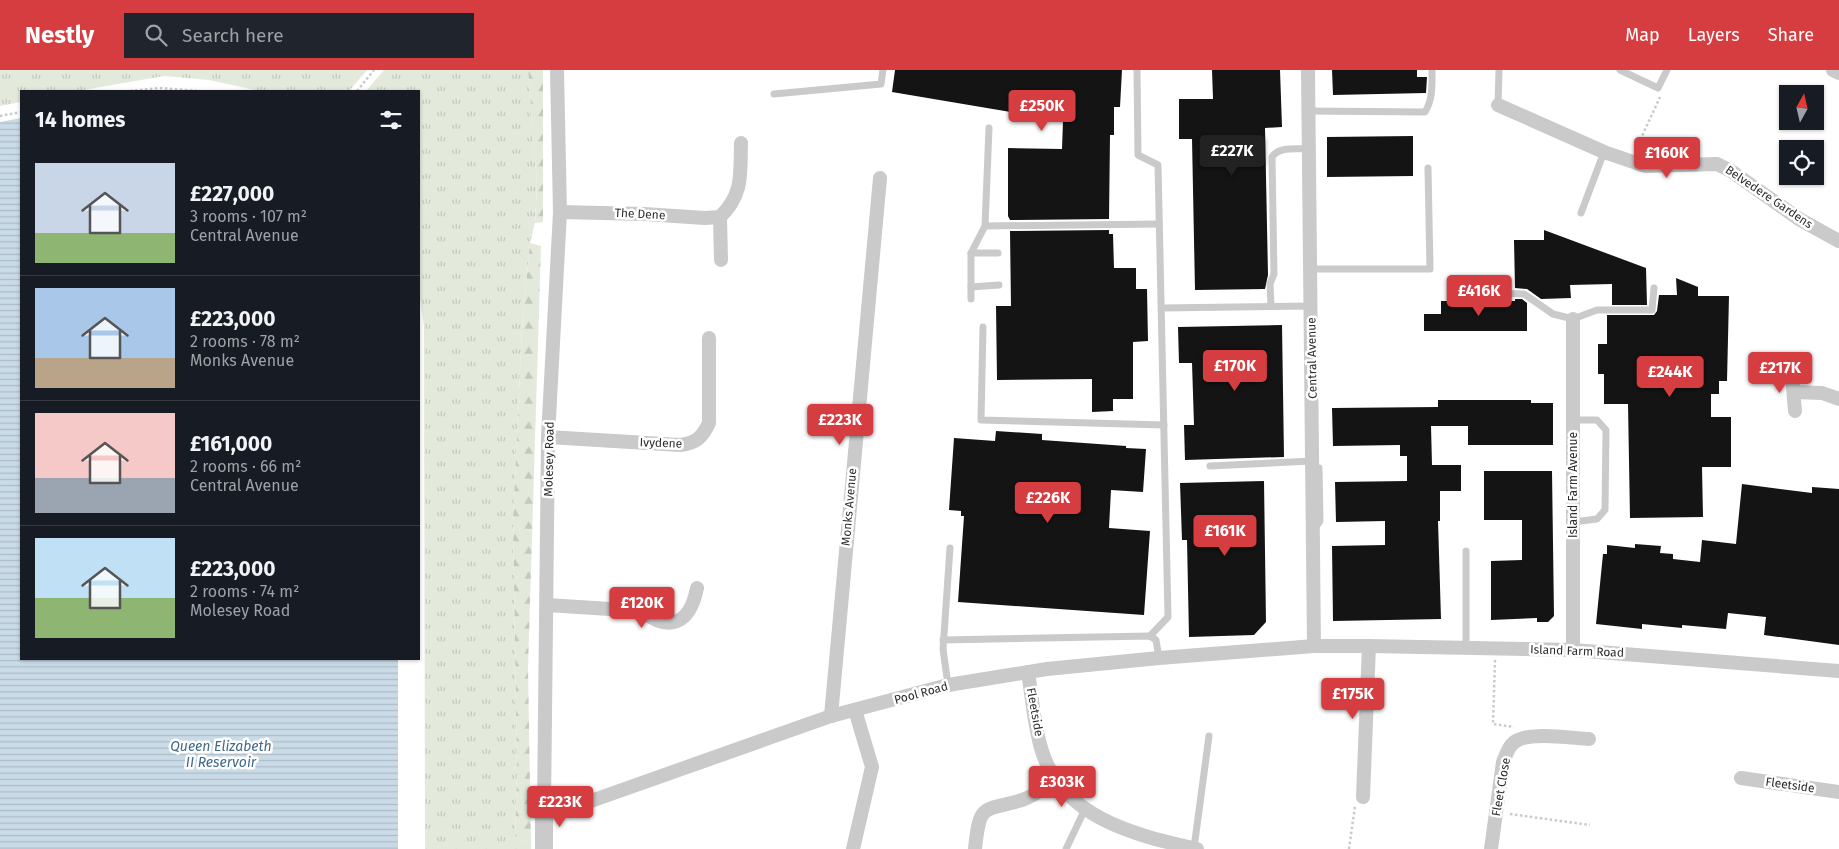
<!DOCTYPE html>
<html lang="en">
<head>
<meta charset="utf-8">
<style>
  :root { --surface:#171b24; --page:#20242c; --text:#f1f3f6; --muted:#9ea1a6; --line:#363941; --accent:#d63d40 }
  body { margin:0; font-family:"Fira Sans",sans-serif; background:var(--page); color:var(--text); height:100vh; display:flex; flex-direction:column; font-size:19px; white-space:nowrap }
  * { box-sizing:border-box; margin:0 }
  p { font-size:16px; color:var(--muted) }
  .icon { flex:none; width:28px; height:28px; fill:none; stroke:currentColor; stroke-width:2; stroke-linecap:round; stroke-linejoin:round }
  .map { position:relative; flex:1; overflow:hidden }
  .side { position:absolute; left:20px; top:20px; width:400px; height:570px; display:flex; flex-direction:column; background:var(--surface); border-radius:0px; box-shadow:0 1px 4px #0004 }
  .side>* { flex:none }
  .needle { width:32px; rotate:8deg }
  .tools { position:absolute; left:1779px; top:15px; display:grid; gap:10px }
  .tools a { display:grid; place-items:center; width:45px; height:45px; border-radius:0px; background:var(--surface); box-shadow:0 1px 4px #0004; font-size:25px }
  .price { position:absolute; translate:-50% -42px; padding:0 11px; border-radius:5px; background:var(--accent); color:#fff; font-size:16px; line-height:32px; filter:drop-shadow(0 1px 2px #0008) }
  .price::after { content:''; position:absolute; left:50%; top:30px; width:15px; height:11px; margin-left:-8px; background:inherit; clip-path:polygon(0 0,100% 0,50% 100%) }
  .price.on { background:#222; color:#fff }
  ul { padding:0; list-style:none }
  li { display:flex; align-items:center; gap:15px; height:125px; padding:0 15px }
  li+li { border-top:1px solid var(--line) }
  li span { display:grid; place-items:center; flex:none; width:140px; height:100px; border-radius:0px; color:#555 }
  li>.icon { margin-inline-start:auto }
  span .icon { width:60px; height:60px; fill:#fffc; stroke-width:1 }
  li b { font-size:21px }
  h2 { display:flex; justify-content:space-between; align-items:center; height:60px; padding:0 15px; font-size:21px }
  header { display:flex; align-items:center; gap:30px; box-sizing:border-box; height:70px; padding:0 25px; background:var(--accent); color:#fff }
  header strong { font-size:24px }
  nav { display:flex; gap:28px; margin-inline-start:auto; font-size:18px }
  .search { width:350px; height:45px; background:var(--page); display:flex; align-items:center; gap:12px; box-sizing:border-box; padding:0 18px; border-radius:0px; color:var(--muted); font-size:19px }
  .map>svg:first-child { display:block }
  .grass { fill:url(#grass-tufts) }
  .forest { fill:url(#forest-firs) }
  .water { fill:url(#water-rules) }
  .building { fill:#141414 }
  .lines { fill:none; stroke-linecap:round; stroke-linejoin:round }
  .path { stroke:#cacaca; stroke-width:2.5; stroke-dasharray:2.5 2.5; stroke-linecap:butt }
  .service { stroke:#cacaca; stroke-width:7 }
  .minor { stroke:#cacaca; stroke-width:14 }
  .tertiary { stroke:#cacaca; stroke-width:18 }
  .labels { text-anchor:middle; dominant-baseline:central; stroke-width:5; stroke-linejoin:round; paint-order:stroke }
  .street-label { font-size:12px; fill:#2d2d2d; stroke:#fff }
  .water-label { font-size:14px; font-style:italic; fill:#426988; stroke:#fff }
</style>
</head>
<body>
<header>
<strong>Nestly</strong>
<div class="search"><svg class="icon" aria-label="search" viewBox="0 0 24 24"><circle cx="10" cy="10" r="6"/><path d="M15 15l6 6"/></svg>Search here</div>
<nav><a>Map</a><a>Layers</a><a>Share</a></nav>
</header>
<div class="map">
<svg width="1839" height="779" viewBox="0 0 1839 779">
  <defs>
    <pattern id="grass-tufts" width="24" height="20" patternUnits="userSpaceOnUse" patternTransform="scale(1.25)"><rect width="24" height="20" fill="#e3eadc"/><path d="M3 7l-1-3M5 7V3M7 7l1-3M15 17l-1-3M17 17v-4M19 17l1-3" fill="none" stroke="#c3c9bd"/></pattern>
    <pattern id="forest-firs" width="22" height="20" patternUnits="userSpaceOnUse" patternTransform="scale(1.25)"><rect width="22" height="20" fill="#e3eadc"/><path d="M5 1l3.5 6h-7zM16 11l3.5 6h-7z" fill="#c3c9bd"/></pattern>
    <pattern id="water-rules" width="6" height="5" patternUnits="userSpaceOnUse" patternTransform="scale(1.25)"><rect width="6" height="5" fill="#cadbe8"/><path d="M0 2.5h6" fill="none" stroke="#aebcc7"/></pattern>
  </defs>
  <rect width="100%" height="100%" fill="#fff"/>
  <g class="grass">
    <path d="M0,0H367L349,21H260L209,10L164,6L78,21H21V32L0,36Z"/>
    <path d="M384,0H528L537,114L535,153L530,173L522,258L513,450L517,700L515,766L531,774V779H425L424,256L419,223V21H366Z"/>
  </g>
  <g class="forest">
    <path d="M528,0H543V152L535,153L537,114Z"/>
    <path d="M530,173L541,176L528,598L531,774L515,766L517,700L513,450L522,258Z"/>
  </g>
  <path class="water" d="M21,48V589H398V779H0V52Z"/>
  <g class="building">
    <path d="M895,0H1122L1120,37H1114V65H1110L1109,149L1010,150L1008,146V78L1062,79L1063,51L892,22Z"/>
    <path d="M1212,0H1280L1282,57L1265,58L1268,205L1265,219L1195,220L1192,69H1179V29H1213Z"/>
    <path d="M1332,0H1417V7H1427L1426,23L1333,25Z"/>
    <path d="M1413,66V106L1327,107V67Z"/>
    <path d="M1109,160V164H1113L1114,198H1136V219H1147L1148,271L1133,272V329H1113V341L1092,342V309L997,310L996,236H1011L1010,161Z"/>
    <path d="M1544,160L1646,198L1647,235H1612V214L1570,215L1571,228L1541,229L1527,219L1515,218L1514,170H1544Z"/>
    <path d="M1676,208L1698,217V226H1729L1727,311H1719V324H1711V347H1731V397H1702L1703,447L1630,448L1628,334H1604V304H1598V274H1607V245H1654L1657,241L1659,225H1677Z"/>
    <path d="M1515,229H1522L1527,233V261H1424V244H1441V231H1515Z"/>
    <path d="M1282,255L1284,387L1185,390L1184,355H1194L1192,293H1179L1178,257Z"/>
    <path d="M1438,330H1531V333H1553V375H1468V356H1431L1432,395H1461V421H1440V451H1438L1441,549L1333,551L1332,476L1385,475V451L1336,452L1335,412L1407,411V386H1400V375L1333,376L1332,338L1438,337Z"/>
    <path d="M996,361L1042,364V370L1126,376V378L1146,379L1143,422L1111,420L1109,458L1150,461L1144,545L958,532L964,446H961V441L949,440L954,368L995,371Z"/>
    <path d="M1484,401H1552L1554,546L1548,552H1537V548L1491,550V491L1522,490V450H1484Z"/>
    <path d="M1264,411L1266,552L1254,565L1189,567L1187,470H1182L1180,413Z"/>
    <path d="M1742,414L1812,423V417L1839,419V575L1764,565L1766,547L1728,543L1726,559L1682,555V558L1642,554V559L1596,554L1603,484H1607V475L1635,478V474L1661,476L1660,483L1673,484V489L1700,492L1702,470L1736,474Z"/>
  </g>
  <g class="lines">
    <g class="path">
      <path d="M130,21L160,18L197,21"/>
      <path d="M357,21L374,0"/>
      <path d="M0,46L21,42"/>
      <path d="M1636,79L1660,27"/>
      <path d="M1495,590L1493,654L1514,657"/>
      <path d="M1510,744L1590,755"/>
      <path d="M1349,779L1355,736"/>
    </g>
    <g class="service">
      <path d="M1137,0L1138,85L1158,95L1168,547L1150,566"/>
      <path d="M1620,0L1658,18L1667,0"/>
      <path d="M774,24L881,14L883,0"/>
      <path d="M1498,35L1499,0"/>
      <path d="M1309,41L1425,42C1433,29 1432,15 1432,0"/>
      <path d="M989,58L985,156L1159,154"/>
      <path d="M1581,143L1604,82"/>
      <path d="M971,183H998"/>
      <path d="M1311,199H1430L1428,98"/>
      <path d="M971,217L999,215"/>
      <path d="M1490,223L1524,224L1553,244L1573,249L1597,240H1652L1654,218"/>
      <path d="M971,229V183L985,156"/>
      <path d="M1271,235L1270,214L1274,204L1272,87C1279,76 1298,79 1310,79"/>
      <path d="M1162,238L1312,236"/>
      <path d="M983,257L981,350L1164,355"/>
      <path d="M1573,350H1597L1606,360L1605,440L1597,449L1573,452"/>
      <path d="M1210,396L1313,391"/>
      <path d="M1316,457L1320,451L1319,398"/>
      <path d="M1466,481V578"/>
      <path d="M943,570L1150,566L1156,570L1159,588"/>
      <path d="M948,615L943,579L950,478"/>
      <path d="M1194,778L1209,666"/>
      <path d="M1066,779L1085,739"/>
    </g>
    <g class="minor">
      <path d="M557,0L560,142L548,367L544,737L572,736L591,731L831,646L948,615L1047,599L1159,588L1314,576H1369L1573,580L1839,601"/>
      <path d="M1308,0L1314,576"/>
      <path d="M1833,0L1839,3"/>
      <path d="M1498,35L1604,82L1645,96L1717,94L1731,101L1799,149L1839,171"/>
      <path d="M560,142L644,144L705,148L720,147L721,190"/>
      <path d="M720,147C744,124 740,103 741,73"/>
      <path d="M1573,249V580"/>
      <path d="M1792,306L1795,341"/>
      <path d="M1794,322L1822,323L1839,329"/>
      <path d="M548,367L680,375C696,373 702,368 709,353V268"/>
      <path d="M547,535L641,541C671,563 690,553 697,518"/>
      <path d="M1028,602C1032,627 1034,654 1041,678C1061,748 1135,765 1197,779"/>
      <path d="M831,646L880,108"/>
      <path d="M1741,708L1839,722"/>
      <path d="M1363,727L1369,576"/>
      <path d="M853,779L872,697L855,640"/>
      <path d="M975,779C980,732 982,742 1022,730C1035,726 1045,717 1056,709"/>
      <path d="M1491,779L1503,692C1507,683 1509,674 1518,670C1534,662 1571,668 1589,669"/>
    </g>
    <path class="tertiary" d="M544,737V779"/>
  </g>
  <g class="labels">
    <g class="street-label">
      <text transform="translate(1769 127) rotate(34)">Belvedere Gardens</text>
      <text transform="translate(640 144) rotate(3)">The Dene</text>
      <text transform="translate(1312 288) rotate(-91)">Central Avenue</text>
      <text transform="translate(661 373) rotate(2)">Ivydene</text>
      <text transform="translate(549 389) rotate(-89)">Molesey Road</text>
      <text transform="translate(1573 415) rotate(-90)">Island Farm Avenue</text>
      <text transform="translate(849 437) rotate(-85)">Monks Avenue</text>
      <text transform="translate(1577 581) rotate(2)">Island Farm Road</text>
      <text transform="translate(921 623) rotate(-15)">Pool Road</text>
      <text transform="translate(1035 642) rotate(80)">Fleetside</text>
      <text transform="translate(1790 715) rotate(8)">Fleetside</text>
      <text transform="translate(1501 717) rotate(-80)">Fleet Close</text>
    </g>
    <g class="water-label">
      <text x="221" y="676">Queen Elizabeth<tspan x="221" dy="16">II Reservoir</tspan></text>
    </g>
  </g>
</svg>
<div class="tools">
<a><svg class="needle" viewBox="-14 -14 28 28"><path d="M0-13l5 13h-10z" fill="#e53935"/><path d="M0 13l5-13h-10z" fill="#9ea1a6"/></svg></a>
<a><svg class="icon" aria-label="locate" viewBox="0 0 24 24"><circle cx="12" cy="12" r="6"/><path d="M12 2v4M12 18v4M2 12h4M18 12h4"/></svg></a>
</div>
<b class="price" style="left:1042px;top:62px">£250K</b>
<b class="price on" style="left:1232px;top:107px">£227K</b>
<b class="price" style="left:1667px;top:109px">£160K</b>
<b class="price" style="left:1479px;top:247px">£416K</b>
<b class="price" style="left:1235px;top:322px">£170K</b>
<b class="price" style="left:1780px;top:324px">£217K</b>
<b class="price" style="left:1670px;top:328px">£244K</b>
<b class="price" style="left:840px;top:376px">£223K</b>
<b class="price" style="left:1048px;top:454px">£226K</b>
<b class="price" style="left:1225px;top:487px">£161K</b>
<b class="price" style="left:642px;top:559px">£120K</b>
<b class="price" style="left:1353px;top:650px">£175K</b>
<b class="price" style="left:1062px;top:738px">£303K</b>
<b class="price" style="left:560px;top:758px">£223K</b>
<section class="side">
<h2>14 homes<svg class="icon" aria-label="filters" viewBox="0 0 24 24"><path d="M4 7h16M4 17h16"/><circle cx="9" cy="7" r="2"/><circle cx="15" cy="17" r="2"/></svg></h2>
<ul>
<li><span style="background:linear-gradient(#c9d6e8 70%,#8fb573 0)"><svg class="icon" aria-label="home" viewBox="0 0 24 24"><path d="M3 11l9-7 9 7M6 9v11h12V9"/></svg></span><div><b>£227,000</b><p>3 rooms · 107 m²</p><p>Central Avenue</p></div></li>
<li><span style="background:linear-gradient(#a9c7e8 70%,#b9a48a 0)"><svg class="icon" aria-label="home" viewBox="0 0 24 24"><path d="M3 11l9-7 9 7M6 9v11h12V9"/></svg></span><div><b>£223,000</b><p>2 rooms · 78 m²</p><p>Monks Avenue</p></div></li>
<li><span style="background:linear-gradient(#f6c9c9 65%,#9aa5b1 0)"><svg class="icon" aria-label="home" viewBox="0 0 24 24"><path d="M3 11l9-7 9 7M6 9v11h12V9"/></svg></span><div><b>£161,000</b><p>2 rooms · 66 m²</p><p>Central Avenue</p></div></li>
<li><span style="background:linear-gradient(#bfe0f5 60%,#8fb573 0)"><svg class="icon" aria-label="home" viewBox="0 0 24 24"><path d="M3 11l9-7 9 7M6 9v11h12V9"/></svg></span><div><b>£223,000</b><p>2 rooms · 74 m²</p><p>Molesey Road</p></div></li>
</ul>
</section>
</div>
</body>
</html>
